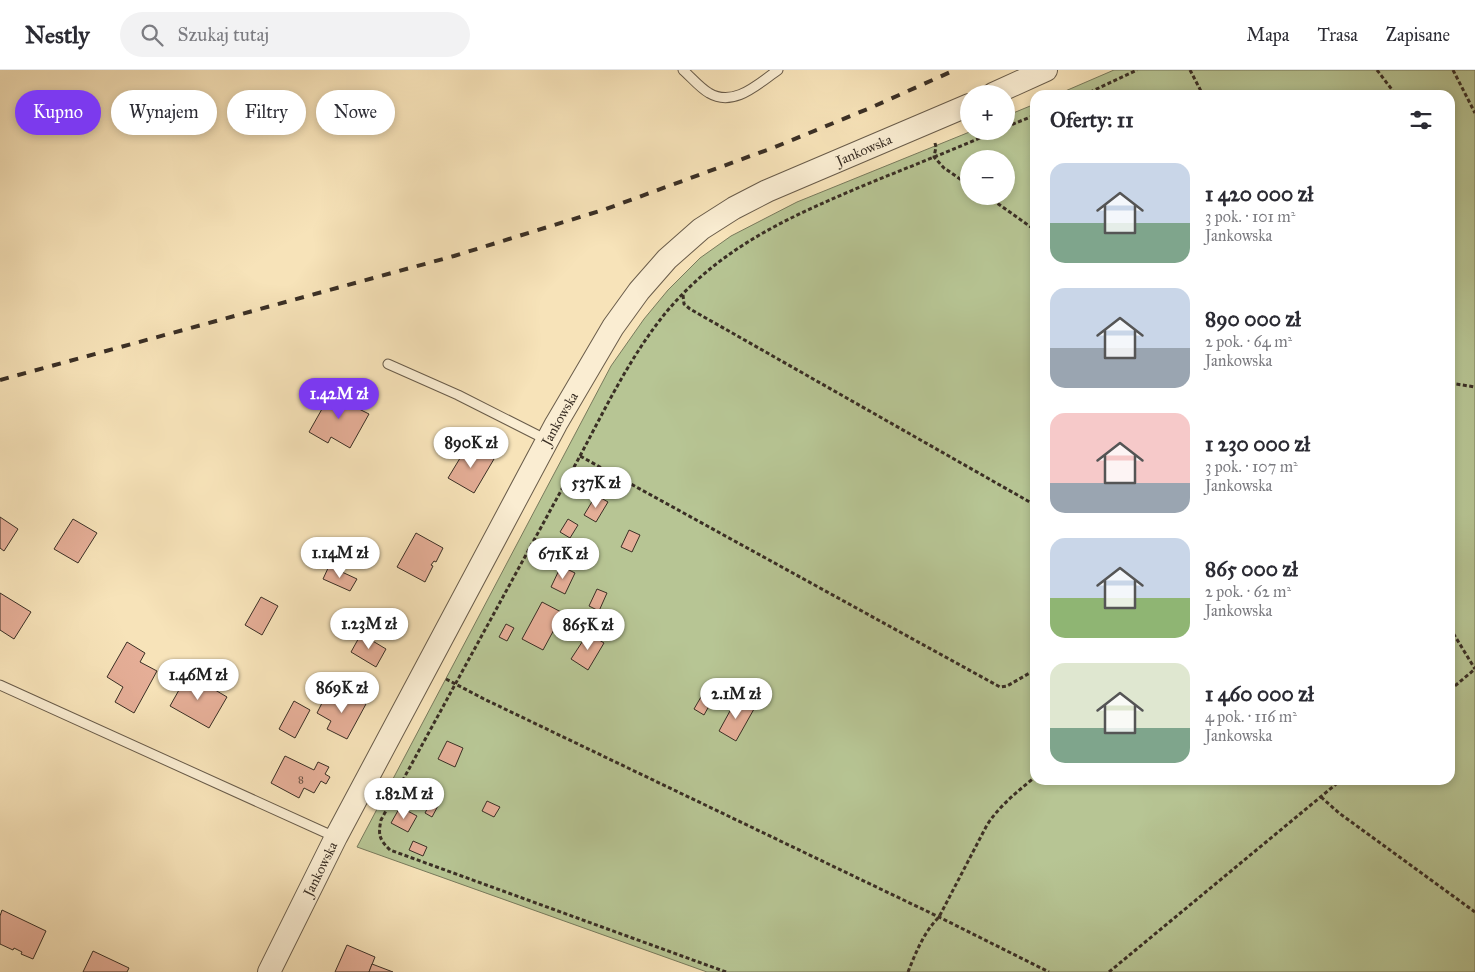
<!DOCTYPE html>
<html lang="pl">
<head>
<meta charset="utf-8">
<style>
  :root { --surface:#fff; --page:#f2f2f3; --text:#2b2b33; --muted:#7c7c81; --line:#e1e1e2; --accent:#7c3aed }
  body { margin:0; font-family:"IM FELL Great Primer",serif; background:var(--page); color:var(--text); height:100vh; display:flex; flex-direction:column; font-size:19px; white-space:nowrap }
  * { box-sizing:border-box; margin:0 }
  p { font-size:16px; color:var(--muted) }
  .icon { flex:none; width:28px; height:28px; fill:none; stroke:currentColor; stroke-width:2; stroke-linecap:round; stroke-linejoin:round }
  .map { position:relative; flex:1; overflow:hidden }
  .panel { position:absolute; left:1030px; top:20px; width:425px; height:695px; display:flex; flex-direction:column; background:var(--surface); border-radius:15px; box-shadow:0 2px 8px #0003 }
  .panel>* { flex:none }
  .top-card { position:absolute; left:15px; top:20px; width:475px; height:45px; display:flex; gap:10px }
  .fabs { position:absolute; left:960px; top:15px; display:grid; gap:10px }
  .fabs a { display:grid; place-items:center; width:55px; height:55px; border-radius:50%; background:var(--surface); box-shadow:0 2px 8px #0003; font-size:25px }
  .price { position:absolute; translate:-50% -42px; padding:0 11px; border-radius:18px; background:#fff; color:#222; font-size:16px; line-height:32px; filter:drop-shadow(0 1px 2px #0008) }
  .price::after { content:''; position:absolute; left:50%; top:30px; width:15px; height:11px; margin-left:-8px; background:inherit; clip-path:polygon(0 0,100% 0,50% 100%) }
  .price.selected { background:var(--accent); color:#fff }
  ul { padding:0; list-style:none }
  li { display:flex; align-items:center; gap:15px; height:125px; padding:0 20px }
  li span { display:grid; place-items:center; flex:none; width:140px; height:100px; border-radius:15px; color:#555 }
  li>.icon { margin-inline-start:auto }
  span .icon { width:60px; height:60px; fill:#fffc; stroke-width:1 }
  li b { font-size:21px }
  h2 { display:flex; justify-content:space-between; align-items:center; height:60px; padding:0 20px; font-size:21px }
  .tag { padding:0 18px; border-radius:22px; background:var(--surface); box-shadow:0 2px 8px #0003; font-size:18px; line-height:45px }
  .tag.selected { background:var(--accent); color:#fff }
  header { display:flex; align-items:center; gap:30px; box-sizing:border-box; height:70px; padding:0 25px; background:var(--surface); border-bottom:1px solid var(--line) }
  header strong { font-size:24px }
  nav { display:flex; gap:28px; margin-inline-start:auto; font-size:18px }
  .search { width:350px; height:45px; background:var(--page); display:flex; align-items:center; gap:12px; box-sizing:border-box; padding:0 18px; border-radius:28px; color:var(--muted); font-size:19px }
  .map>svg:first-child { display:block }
  .green { fill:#b7c594; stroke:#787a5c; fill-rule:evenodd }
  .building { fill:#e5ae97; stroke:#3a2f25 }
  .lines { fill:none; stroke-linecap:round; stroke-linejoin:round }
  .service-casing { stroke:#695c4a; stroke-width:11 }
  .tertiary-casing { stroke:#695c4a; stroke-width:24 }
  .path { stroke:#3a2f25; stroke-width:3; stroke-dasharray:4 2.5; stroke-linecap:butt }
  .service { stroke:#faedd2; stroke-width:9 }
  .tertiary { stroke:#faedd2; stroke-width:22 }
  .rail { stroke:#3a2f25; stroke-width:4; stroke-dasharray:9 9; stroke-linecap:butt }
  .labels { text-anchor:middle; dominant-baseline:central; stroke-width:4.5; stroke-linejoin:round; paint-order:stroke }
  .number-label { font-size:11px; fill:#654f42 }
  .street-label { font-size:14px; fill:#3a2f25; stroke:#faedd2 }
</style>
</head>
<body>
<header>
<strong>Nestly</strong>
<div class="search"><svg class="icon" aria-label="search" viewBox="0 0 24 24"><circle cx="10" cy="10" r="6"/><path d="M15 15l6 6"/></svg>Szukaj tutaj</div>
<nav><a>Mapa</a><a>Trasa</a><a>Zapisane</a></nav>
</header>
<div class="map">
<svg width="1475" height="902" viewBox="0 0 1475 902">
  <rect width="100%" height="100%" fill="#f7e3b9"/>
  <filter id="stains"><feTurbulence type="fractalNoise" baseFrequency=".004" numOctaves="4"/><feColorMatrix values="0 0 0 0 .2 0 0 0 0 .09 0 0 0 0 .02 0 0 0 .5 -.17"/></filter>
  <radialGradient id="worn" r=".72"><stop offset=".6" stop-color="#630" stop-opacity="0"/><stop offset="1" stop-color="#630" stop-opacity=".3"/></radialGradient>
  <path class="green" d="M1114,0H1475V902H707L357,777L611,296L644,249L668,220L700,188L731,166L797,132L972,61H1006V46L1035,34V710H1450V25H1056ZM969,89H1006V126H969Z"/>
  <g class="building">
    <path d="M335,316L349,324L345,332L369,344L350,378L331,367L328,373L309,362Z"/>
    <path d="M468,375L494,389L474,423L448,408Z"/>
    <path d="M596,425L608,432L596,452L584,445Z"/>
    <path d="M0,447L18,459L4,481L0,478Z"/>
    <path d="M73,449L97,463L78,493L54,479Z"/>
    <path d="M568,449L578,455L570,468L560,462Z"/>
    <path d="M629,460L640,465L632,482L621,477Z"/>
    <path d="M416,463L443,478L436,492L434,491L431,495L433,496L425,512L397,497Z"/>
    <path d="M329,496L357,509L350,521L323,509Z"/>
    <path d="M561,496L575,503L565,524L551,517Z"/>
    <path d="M597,519L607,523L599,541L589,536Z"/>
    <path d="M0,523L31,542L14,569L0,560Z"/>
    <path d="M261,527L278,536L262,565L245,555Z"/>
    <path d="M542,532L563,543L543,580L522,569Z"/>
    <path d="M506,554L514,558L507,571L499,567Z"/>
    <path d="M588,563L604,573L588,600L571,589Z"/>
    <path d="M361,564L386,579L376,597L351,582Z"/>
    <path d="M127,572L145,583L140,592L157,601L134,643L115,632L123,617L107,607Z"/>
    <path d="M188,604L227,627L209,658L170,636Z"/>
    <path d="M709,613L719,618L704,645L694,639Z"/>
    <path d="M342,621L366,634L347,669L327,659L331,651L317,643L325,627L336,632Z"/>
    <path d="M736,630L754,639L736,671L719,661Z"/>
    <path d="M294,631L310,640L295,668L279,659Z"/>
    <path d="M447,671L463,678L455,697L438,689Z"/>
    <path d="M285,686L314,700L318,692L329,697L325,704L330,707L326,714L321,711L314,723L304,718L299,728L271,713Z"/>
    <path d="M432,730L439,734L432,747L425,743Z"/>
    <path d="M487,731L500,737L494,747L482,741Z"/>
    <path d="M400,737L417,746L408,762L391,753Z"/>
    <path d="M413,771L427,777L423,786L409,780Z"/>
    <path d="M2,840L46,861L33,889L21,884L22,882L14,878L13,880L0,874V846Z"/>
    <path d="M347,875L375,887L369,902H335Z"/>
    <path d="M93,881L129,898L127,902H83Z"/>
    <path d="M372,894L393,902H369Z"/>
  </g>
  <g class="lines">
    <g class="service-casing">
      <g id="service">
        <path d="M683,0C691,7 700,18 709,23C734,38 759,13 778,0"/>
        <path d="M388,294L458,325L547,370"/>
        <path d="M0,615L335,767"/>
      </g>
    </g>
    <g class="tertiary-casing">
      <g id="tertiary">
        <path d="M993,24L1046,0"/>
        <path id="s1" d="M269,902L336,767L556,354L613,257L639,221L667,189L701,159L734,138L767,121L969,35"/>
      </g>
    </g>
    <g class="path">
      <path d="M1190,0L1203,25"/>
      <path d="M1377,0L1396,25"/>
      <path d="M1453,0L1475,43"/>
      <path d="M1084,25L1137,0"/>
      <path d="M1006,57L1035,45"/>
      <path d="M935,73L936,77L934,87L944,98L969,115"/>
      <path d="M987,126L1035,160"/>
      <path d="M683,225L684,234L690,239L1035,435"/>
      <path d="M1450,313L1475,317"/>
      <path d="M580,386C606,337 632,283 668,240C725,173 798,143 877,110C917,94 957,78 996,61"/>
      <path d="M1450,558L1475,599"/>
      <path d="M446,609L484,629L939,847L1049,902"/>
      <path d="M1450,620L1475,599"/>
      <path d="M1321,727L1339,743L1475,842"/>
      <path d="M726,902L390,780C379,769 378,765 381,750L580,386L1000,617L1007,616L1035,600"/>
      <path d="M908,902C916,882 924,862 939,847L987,755C1000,735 1017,722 1035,707"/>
      <path d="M1109,902L1341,710"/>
    </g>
    <use href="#service" class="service"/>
    <use href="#tertiary" class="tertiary"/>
    <path class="rail" d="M0,310L454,186L606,139L775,77L870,38L955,0"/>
  </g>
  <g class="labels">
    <g class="number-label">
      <text x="301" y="709">8</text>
    </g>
    <g class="street-label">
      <text stroke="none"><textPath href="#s1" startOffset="1045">Jankowska</textPath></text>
      <text stroke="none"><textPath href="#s1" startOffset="625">Jankowska</textPath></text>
      <text stroke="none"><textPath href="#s1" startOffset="115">Jankowska</textPath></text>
    </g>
  </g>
  <rect width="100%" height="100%" filter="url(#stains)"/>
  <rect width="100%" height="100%" fill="url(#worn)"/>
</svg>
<div class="fabs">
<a>+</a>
<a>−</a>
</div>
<b class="price selected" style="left:339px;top:350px">1.42M zł</b>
<b class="price" style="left:471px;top:399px">890K zł</b>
<b class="price" style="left:596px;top:439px">537K zł</b>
<b class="price" style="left:340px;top:509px">1.14M zł</b>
<b class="price" style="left:563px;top:510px">671K zł</b>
<b class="price" style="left:369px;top:580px">1.23M zł</b>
<b class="price" style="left:588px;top:581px">865K zł</b>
<b class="price" style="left:198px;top:631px">1.46M zł</b>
<b class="price" style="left:342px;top:644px">869K zł</b>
<b class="price" style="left:736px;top:650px">2.1M zł</b>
<b class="price" style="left:404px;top:750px">1.82M zł</b>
<div class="top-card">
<a class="tag selected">Kupno</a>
<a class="tag">Wynajem</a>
<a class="tag">Filtry</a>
<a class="tag">Nowe</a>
</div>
<section class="panel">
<h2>Oferty: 11<svg class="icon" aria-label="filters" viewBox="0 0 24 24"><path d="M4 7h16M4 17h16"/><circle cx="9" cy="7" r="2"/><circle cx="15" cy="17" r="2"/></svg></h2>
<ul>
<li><span style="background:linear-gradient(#c9d6e8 60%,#7fa58c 0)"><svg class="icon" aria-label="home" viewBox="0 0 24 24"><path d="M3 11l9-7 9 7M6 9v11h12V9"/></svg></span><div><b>1 420 000 zł</b><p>3 pok. · 101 m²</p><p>Jankowska</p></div></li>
<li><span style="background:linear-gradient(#c9d6e8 60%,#9aa5b1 0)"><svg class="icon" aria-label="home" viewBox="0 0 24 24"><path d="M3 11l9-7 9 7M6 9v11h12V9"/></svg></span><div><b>890 000 zł</b><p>2 pok. · 64 m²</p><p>Jankowska</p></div></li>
<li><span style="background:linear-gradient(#f6c9c9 70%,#9aa5b1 0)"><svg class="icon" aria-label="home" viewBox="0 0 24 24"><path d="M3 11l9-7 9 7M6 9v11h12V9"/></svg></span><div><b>1 230 000 zł</b><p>3 pok. · 107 m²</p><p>Jankowska</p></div></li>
<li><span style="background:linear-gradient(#c9d6e8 60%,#8fb573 0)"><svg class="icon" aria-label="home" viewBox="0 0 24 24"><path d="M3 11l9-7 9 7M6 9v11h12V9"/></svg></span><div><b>865 000 zł</b><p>2 pok. · 62 m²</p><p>Jankowska</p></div></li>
<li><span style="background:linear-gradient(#dfe7d0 65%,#7fa58c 0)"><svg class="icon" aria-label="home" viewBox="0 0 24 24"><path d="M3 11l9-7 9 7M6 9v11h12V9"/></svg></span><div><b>1 460 000 zł</b><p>4 pok. · 116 m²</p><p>Jankowska</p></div></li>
</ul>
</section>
</div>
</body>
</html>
